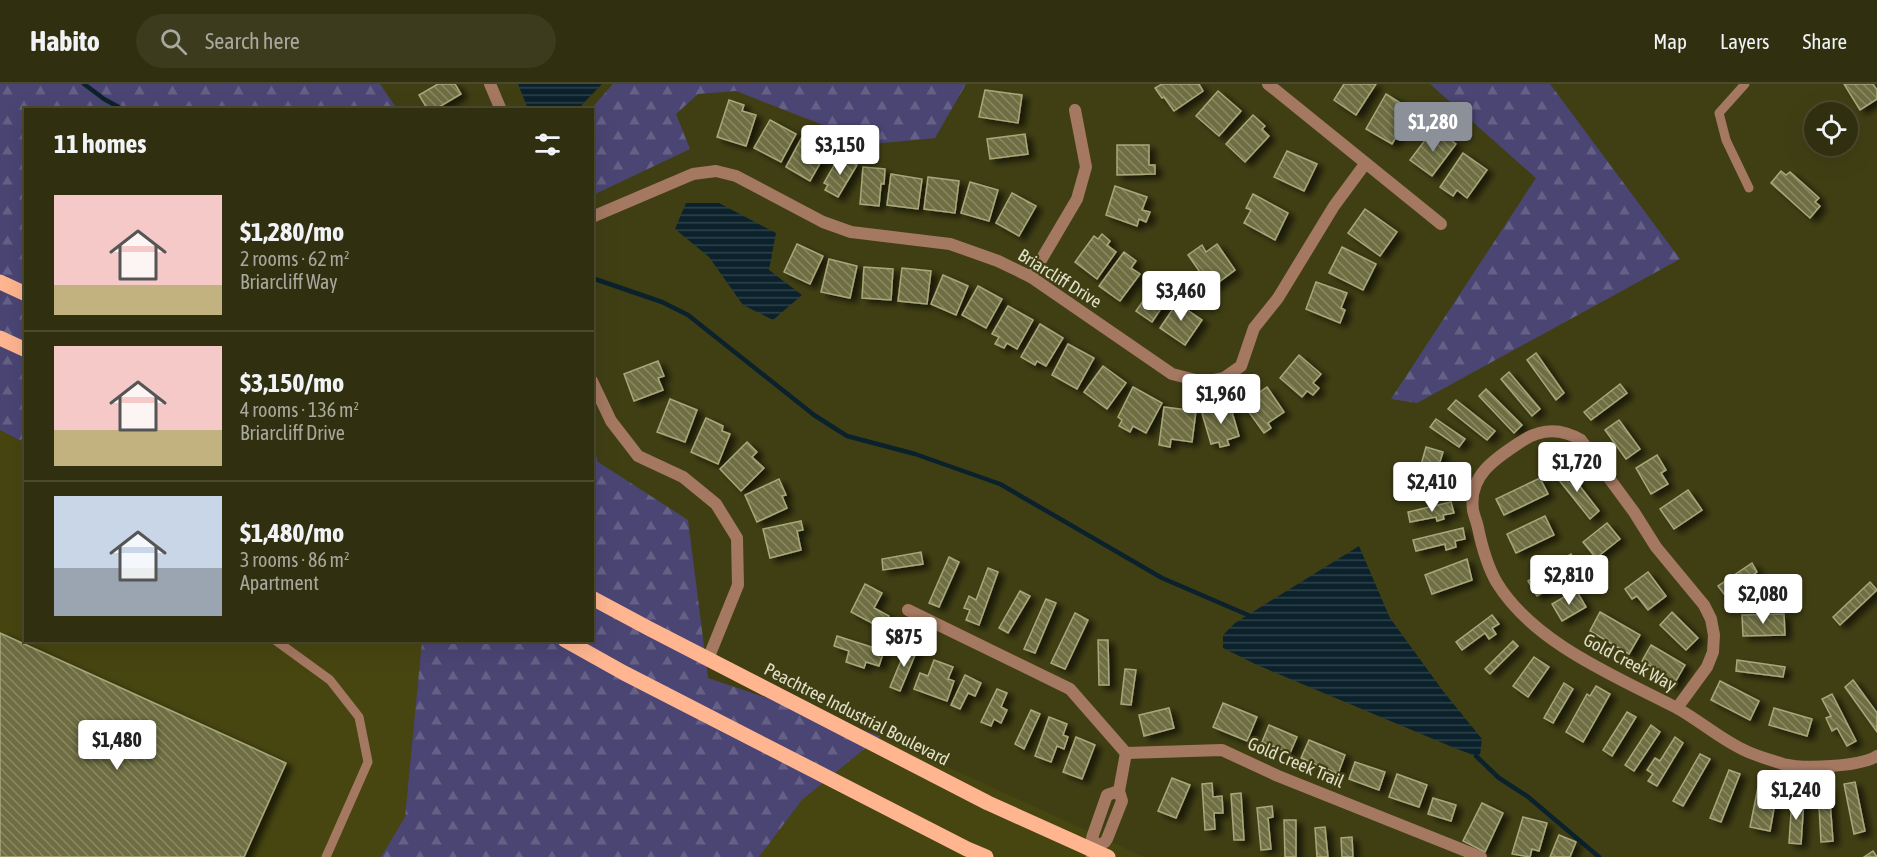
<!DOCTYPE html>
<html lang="en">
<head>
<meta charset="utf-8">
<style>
  :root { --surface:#302f0f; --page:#3c3b1d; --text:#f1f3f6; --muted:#a8a99e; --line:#4b4a2f; --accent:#8c9099 }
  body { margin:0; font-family:"Asap Condensed",sans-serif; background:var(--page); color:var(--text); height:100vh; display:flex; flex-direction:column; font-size:22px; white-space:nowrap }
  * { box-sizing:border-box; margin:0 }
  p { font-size:20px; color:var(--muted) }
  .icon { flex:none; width:33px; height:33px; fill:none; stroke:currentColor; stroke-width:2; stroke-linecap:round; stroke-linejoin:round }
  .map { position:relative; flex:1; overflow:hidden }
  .details { position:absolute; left:24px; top:24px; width:570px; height:534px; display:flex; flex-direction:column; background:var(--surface); border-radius:0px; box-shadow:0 6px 24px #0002,0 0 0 2px var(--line) }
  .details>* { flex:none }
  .controls { position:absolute; left:1804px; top:18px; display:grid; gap:12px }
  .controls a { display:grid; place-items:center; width:54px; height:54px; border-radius:50%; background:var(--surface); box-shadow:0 6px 24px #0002,0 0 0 2px var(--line); font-size:30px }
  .price { position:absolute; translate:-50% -51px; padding:0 14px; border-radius:6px; background:#fff; color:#222; font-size:20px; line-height:39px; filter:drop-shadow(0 2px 3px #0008) }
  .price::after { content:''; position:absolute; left:50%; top:36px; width:18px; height:14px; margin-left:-9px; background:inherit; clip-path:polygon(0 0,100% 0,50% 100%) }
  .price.selected { background:var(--accent); color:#fff }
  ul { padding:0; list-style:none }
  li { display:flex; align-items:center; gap:18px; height:150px; padding:0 30px }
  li+li { border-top:2px solid var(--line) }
  li span { display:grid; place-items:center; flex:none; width:168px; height:120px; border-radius:0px; color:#555 }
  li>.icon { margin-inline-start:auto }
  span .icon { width:72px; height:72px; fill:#fffc; stroke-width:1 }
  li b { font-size:26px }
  h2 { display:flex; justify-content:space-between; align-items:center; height:72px; padding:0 30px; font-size:26px }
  header { display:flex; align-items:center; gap:36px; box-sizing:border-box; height:84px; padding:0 30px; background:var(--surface); border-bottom:2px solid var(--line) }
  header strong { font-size:28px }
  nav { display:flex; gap:33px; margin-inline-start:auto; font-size:21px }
  .search { width:420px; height:54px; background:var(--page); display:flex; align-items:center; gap:15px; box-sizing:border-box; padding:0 21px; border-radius:33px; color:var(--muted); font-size:22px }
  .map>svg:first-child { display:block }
  .built { fill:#474611 }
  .forest { fill:url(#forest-firs) }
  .water { fill:url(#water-rules) }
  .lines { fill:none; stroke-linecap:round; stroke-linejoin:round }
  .stream { stroke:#0b222c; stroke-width:4.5 }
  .building { fill:url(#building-back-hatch); stroke:#a8a87b; stroke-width:1.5; filter:url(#shadow) }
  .service { stroke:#a57861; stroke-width:9 }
  .minor { stroke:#a57861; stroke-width:12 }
  .primary { stroke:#ffb690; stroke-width:15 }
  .labels { text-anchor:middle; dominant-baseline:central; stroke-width:4.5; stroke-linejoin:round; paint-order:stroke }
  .street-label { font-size:18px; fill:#e0e1ca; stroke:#403f14 }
</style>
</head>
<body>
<header>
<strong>Habito</strong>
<div class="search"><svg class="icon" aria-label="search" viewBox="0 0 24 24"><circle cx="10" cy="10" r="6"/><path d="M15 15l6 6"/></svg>Search here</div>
<nav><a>Map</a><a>Layers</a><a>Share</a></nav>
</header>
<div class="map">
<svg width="1877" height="773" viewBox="0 0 1877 773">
  <defs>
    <pattern id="forest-firs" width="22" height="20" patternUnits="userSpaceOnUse" patternTransform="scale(1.5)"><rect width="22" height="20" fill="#4b4574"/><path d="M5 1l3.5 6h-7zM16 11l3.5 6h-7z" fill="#656086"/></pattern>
    <pattern id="water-rules" width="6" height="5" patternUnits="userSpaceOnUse" patternTransform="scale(1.5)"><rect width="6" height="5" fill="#0b222c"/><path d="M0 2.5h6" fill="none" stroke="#2e4249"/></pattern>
    <pattern id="building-back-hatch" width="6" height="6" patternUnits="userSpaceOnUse" patternTransform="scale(1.5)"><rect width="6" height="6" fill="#6e6e43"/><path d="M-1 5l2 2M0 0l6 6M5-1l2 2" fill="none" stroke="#898965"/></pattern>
    <filter id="shadow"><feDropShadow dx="6" dy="4" stdDeviation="3" flood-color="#0009"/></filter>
  </defs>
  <rect width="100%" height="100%" fill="#403f14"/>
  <g class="built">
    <path d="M0,346L25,359L26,556L422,557L405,733L381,773H0Z"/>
    <path d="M880,652L1144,773H759L802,716Z"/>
  </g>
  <g class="forest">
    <path d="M0,0H380L397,25L26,26L25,359L0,346Z"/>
    <path d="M613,0H966L935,54L872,60L736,7L698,10L676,30L690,65L593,111L592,26L591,25Z"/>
    <path d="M1430,0H1550L1680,175L1417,319L1391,315L1536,94Z"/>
    <path d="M593,362L598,378L688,436L708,594L880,652L802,716L759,773H381L405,733L422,557L592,556Z"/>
  </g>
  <g class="water">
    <path d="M518,0H602L577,26L528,25Z"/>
    <path d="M686,119H719L776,149L769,186L802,211L773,236L743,221L709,173L675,145Z"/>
    <path d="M1359,462L1390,534L1443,607L1482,655L1480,671L1476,672L1457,665L1257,581L1223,564V551L1235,539Z"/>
  </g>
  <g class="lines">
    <g class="stream">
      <path d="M84,0L104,15L124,26"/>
      <path d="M592,194L662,218L688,231L814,331L847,352L915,370L1000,400L1162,494L1248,531"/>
      <path d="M1476,672L1499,694L1527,712L1599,773"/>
    </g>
  </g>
  <g class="building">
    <path d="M438,0H455L461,10L434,26H428L419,11Z"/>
    <path d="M1162,0H1199L1203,7L1174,27L1164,13L1162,14L1155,4Z"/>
    <path d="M1344,0H1376L1356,31L1334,16Z"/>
    <path d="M1844,0H1873L1877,6V15L1860,26Z"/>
    <path d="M985,6L1022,11L1018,39L979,33Z"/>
    <path d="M1218,7L1241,27L1219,52L1196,32Z"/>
    <path d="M1386,10L1402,20L1399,26L1409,31L1392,60L1366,45Z"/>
    <path d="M729,16L744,21L742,27L756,31L746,62L717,53Z"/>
    <path d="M1253,31L1265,42L1262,45L1269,52L1245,78L1226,60Z"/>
    <path d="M770,36L796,50L781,78L754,64Z"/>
    <path d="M1432,47L1440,53L1442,50L1456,60L1432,92L1410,76Z"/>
    <path d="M1025,50L1028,70L990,75L987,55Z"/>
    <path d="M802,53L827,67L810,97L786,83Z"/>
    <path d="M1117,61H1149V81H1155V90L1117,91Z"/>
    <path d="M1287,67L1317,80L1304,107L1274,93Z"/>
    <path d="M1463,69L1487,86L1467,114L1457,106L1453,112L1440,103Z"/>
    <path d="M840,71L857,81L838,113L825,106L828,101L824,99Z"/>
    <path d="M863,83L885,85L884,100H881L879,122L860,120Z"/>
    <path d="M1781,87L1786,91L1790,88L1819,114L1815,118L1820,122L1810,134L1771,99Z"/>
    <path d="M891,90L922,95L918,125L887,121Z"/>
    <path d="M928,93L959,97L955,129L924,125Z"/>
    <path d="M970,98L998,106L989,137L961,129Z"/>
    <path d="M1115,102L1147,113L1142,126L1150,128L1146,138L1139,135L1137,142L1106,131Z"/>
    <path d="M1012,109L1036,122L1019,152L996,139Z"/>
    <path d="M1253,110L1288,129L1275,156L1244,139L1251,126L1246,124Z"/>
    <path d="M1365,125L1397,148L1380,172L1348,149Z"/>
    <path d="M1102,150L1110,157L1107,161L1116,168L1097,195L1075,178L1094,152L1098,155Z"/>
    <path d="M797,160L823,172L810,200L784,188Z"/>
    <path d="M1217,160L1235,186L1211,204L1188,171L1202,161L1206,168Z"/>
    <path d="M1342,163L1376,180L1363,206L1329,189Z"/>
    <path d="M1124,168L1136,177L1131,184L1140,190L1120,217L1099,202Z"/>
    <path d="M829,175L857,182L850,214L821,208Z"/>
    <path d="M864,183L893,185L891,216L862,214Z"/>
    <path d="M902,184L931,187L927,220L898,217Z"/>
    <path d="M943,191L968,202L956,231L931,220Z"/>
    <path d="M1156,198L1164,203L1167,198L1175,204L1152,238L1136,227Z"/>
    <path d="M1316,198L1347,209L1341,224L1345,226L1340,239L1306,225Z"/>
    <path d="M978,202L1002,215L986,244L962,231Z"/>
    <path d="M1181,213L1190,219L1186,225L1202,236L1185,261L1160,244Z"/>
    <path d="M1008,222L1033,236L1017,265L1007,259L1004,264L995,260L999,253L992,250Z"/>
    <path d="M1040,240L1063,254L1046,282L1037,277L1035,281L1021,273Z"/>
    <path d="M1068,260L1094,274L1077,305L1052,291Z"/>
    <path d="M1536,269L1564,309L1556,316L1527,276Z"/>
    <path d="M1299,271L1321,290L1313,299L1319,304L1313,311L1307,307L1302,313L1280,294Z"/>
    <path d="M658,277L664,292L658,294L663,306L634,317L624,290Z"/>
    <path d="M1103,282L1126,299L1107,325L1084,308Z"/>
    <path d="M1509,288L1540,325L1532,332L1501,295Z"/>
    <path d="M1620,300L1627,309L1591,336L1584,328Z"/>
    <path d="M1133,303L1162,319L1146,349L1133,342L1130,348L1119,342L1122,336L1118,333Z"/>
    <path d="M1267,303L1284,328L1268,339L1271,344L1264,349L1243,320Z"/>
    <path d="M1486,305L1522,341L1514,349L1479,312Z"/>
    <path d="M670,315L697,326L685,358L657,348Z"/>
    <path d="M1456,316L1495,347L1487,356L1448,325Z"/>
    <path d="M1230,321L1239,352L1227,356L1229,361L1220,363L1219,358L1211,360L1202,329Z"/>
    <path d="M1164,323L1196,327L1192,358L1171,355L1170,363L1159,361Z"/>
    <path d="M706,334L723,342L722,347L730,350L718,380L691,368Z"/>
    <path d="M1436,335L1465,355L1459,363L1430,343Z"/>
    <path d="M1619,336L1640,365L1626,375L1605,346Z"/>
    <path d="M747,358L757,368L752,373L764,384L741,407L720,385Z"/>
    <path d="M1426,363L1443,368L1437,387L1442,389L1440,398L1435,397L1431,411L1414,406Z"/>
    <path d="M1657,371L1666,386L1661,389L1668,400L1651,410L1636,384Z"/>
    <path d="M1565,383L1599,427L1590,435L1555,391Z"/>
    <path d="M1540,394L1548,410L1504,431L1496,415Z"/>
    <path d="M779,395L786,411L782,412L787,424L757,438L745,411Z"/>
    <path d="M1688,406L1702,426L1674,445L1660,425Z"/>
    <path d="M1451,418L1454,429L1443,431L1444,435L1437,437L1436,433L1410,438L1408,428Z"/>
    <path d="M1545,432L1554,451L1516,469L1507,450Z"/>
    <path d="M801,437L803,446L797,447L801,466L770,474L763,445Z"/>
    <path d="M1607,439L1620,455L1596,474L1583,458Z"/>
    <path d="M1463,444L1465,455L1455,457L1456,463L1446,466L1445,460L1416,467L1413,456Z"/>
    <path d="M921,468L923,480L883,486L882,475Z"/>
    <path d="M1571,470L1580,486L1571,492L1574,496L1564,503L1561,498L1537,512L1528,497L1537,491L1533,486L1546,478L1550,483Z"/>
    <path d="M949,473L959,478L939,523L929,519Z"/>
    <path d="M1467,475L1472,496L1432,510L1425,491Z"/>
    <path d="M1752,479L1757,488L1724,510L1718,502Z"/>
    <path d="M988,484L998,488L979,541L966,536L970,526L964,524L969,512L976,516Z"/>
    <path d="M1648,488L1666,512L1648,526L1637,512L1632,515L1625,505Z"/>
    <path d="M1870,498L1877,506L1840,541L1833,533Z"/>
    <path d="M865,500L882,509L874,524L889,532L883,545L851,528Z"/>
    <path d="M1576,506L1586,523L1562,537L1552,520Z"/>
    <path d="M1020,507L1030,512L1008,549L999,544Z"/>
    <path d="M1046,515L1056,519L1035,569L1024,565Z"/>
    <path d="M1600,528L1640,551L1629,570L1590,547Z"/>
    <path d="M1672,528L1698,554L1686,566L1660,541Z"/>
    <path d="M1075,529L1088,536L1065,585L1051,579Z"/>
    <path d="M1784,530L1785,551L1743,552L1742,531Z"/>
    <path d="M1492,531L1499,540L1492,544L1496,550L1489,555L1485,549L1462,566L1456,558Z"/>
    <path d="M0,549L286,679L244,773H0Z"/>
    <path d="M837,552L884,567L879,582L866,578L864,584L846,578L849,567L834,562Z"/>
    <path d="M1098,556H1108L1109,601H1099Z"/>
    <path d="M1513,557L1518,562L1490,590L1485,585Z"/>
    <path d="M908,560L918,564L900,607L890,603Z"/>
    <path d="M1651,561L1685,581L1673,602L1661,595L1664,590L1642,577Z"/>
    <path d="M1534,573L1549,583L1528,613L1513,602Z"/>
    <path d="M934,576L953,583L948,595L954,597L947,617L914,605L920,589L928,592Z"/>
    <path d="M1737,576L1785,583L1783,593L1736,587Z"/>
    <path d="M1125,585L1136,586L1131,621L1121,620Z"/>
    <path d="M965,591L981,599L975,612L968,609L960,625L951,621Z"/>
    <path d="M1853,596L1877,629V648L1845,603Z"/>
    <path d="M1720,597L1759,617L1750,636L1711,616Z"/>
    <path d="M1564,599L1573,605L1553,639L1544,634Z"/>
    <path d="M1596,602L1610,610L1583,658L1566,648L1587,610L1590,612Z"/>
    <path d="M997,605L1007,609L1001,623L1007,626L1001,639L994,635L991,642L981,638Z"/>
    <path d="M1832,610L1856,657L1847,662L1837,644L1832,647L1826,634L1831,632L1822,615Z"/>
    <path d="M1223,619L1257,633L1247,657L1213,643Z"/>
    <path d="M1169,624L1174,644L1144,652L1139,631Z"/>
    <path d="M1774,624L1812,635L1807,652L1769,641Z"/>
    <path d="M1031,626L1040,630L1024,665L1015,660Z"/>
    <path d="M1627,628L1636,633L1612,672L1603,666Z"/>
    <path d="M1049,633L1067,640L1063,651L1068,653L1064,665L1057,662L1051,678L1035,672Z"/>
    <path d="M1269,641L1297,653L1290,669L1262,658Z"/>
    <path d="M1651,641L1660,648L1634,687L1625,681Z"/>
    <path d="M1076,653L1095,661L1082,695L1063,688Z"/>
    <path d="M1675,653L1683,659L1657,702L1648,697L1653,690L1647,686L1655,674L1660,677Z"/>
    <path d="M1309,656L1345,671L1338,690L1301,674Z"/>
    <path d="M1700,670L1710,675L1683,722L1673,717Z"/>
    <path d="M1355,678L1385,688L1379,706L1349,695Z"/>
    <path d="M1729,686L1740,690L1721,738L1710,734Z"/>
    <path d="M1397,690L1427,701L1419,723L1389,713Z"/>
    <path d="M1172,694L1190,701L1176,734L1158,727Z"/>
    <path d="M1759,698L1778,702L1770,747L1750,743Z"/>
    <path d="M1855,698L1865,747L1854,750L1844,700Z"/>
    <path d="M1212,699L1213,713L1222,712L1223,729H1214L1215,745L1205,746L1202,700Z"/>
    <path d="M1818,704H1829L1833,757L1821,758Z"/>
    <path d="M1241,709L1244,756H1234L1231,710Z"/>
    <path d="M1433,714L1456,721L1451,737L1428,730Z"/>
    <path d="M1792,714L1804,715L1801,760L1789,759Z"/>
    <path d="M1482,719L1503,729L1485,768L1463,757Z"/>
    <path d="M1272,722L1273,733L1268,734L1271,765L1261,766L1257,724Z"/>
    <path d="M1523,733L1547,739L1539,767L1532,765L1530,773L1512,770Z"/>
    <path d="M1284,736H1296V773H1285Z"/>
    <path d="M1325,743L1328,773H1317L1315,744Z"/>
    <path d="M1559,751L1576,758L1570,773H1550Z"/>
    <path d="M1352,753L1353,773H1342L1341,754Z"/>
    <path d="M1873,767L1877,773H1864Z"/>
  </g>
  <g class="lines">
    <g class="service">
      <path d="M1745,0L1719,29L1726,56L1749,104"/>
      <path d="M275,556L330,596L359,633L368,678L326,773"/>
    </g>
    <g class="minor">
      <path d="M490,0L501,26"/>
      <path d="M1268,0L1441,140"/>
      <path d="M592,133L693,90L716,87L736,92L823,138L851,148L950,160L998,177L1031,193L1172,290L1204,298L1224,294L1241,282L1254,244L1278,214L1334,122L1365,80"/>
      <path d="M1031,193L1077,115L1086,83L1075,26"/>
      <path d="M592,297L611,337L638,372L683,393L716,420L737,454L738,501L708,575"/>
      <path d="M908,526L1070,605L1126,669"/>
      <path d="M1677,624L1707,583L1713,568L1714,551L1711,535L1704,521L1656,463L1634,428L1581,356C1561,344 1542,344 1522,357C1496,374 1468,391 1473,426C1474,432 1477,438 1478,444C1482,463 1487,482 1497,499C1534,559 1615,592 1675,623C1699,636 1720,655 1744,666C1756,672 1771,676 1783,680C1804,685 1859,683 1877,672"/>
      <path d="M1126,669L1222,666L1278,692L1481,773"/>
      <path d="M1097,762L1092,754L1094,748L1107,711L1119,707"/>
      <path d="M1092,773L1097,762L1105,758L1107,755L1122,717L1119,707L1126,669"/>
    </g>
    <g class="primary">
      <path d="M0,198L26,210"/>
      <path d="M0,254L26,266"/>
      <path d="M592,514L648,544L988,719L1108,773"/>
      <path d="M565,556L624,589L967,765L986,773"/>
    </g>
  </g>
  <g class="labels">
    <g class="street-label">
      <text transform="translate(1060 194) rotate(32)">Briarcliff Drive</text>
      <text transform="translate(1630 578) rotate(28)">Gold Creek Way</text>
      <text transform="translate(857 630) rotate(27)">Peachtree Industrial Boulevard</text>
      <text transform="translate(1296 678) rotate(23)">Gold Creek Trail</text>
    </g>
  </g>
</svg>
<div class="controls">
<a><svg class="icon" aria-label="locate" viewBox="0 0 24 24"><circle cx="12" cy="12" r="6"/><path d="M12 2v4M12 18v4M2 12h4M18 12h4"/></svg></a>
</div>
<b class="price selected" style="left:1433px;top:69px">$1,280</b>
<b class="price" style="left:840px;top:92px">$3,150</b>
<b class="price" style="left:1181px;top:238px">$3,460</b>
<b class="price" style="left:1221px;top:341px">$1,960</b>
<b class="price" style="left:1577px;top:409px">$1,720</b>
<b class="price" style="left:1432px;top:429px">$2,410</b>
<b class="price" style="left:1569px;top:522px">$2,810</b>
<b class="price" style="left:1763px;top:541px">$2,080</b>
<b class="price" style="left:904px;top:584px">$875</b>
<b class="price" style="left:117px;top:687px">$1,480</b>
<b class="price" style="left:1796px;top:737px">$1,240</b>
<section class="details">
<h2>11 homes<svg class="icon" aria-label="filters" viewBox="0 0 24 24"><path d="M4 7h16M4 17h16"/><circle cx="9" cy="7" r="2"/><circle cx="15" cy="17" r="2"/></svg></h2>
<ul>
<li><span style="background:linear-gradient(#f6c9c9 75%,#c2b280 0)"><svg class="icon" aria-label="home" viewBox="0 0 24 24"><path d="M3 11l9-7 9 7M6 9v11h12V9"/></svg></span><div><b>$1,280/mo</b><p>2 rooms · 62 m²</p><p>Briarcliff Way</p></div></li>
<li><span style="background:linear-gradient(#f6c9c9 70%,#c2b280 0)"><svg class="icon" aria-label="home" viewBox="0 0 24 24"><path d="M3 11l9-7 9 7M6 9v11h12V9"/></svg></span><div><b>$3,150/mo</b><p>4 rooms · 136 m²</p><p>Briarcliff Drive</p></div></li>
<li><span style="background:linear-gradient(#c9d6e8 60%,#9aa5b1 0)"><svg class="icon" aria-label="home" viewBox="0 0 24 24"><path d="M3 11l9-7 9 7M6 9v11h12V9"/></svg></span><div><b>$1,480/mo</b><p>3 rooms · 86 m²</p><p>Apartment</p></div></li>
</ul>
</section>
</div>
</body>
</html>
